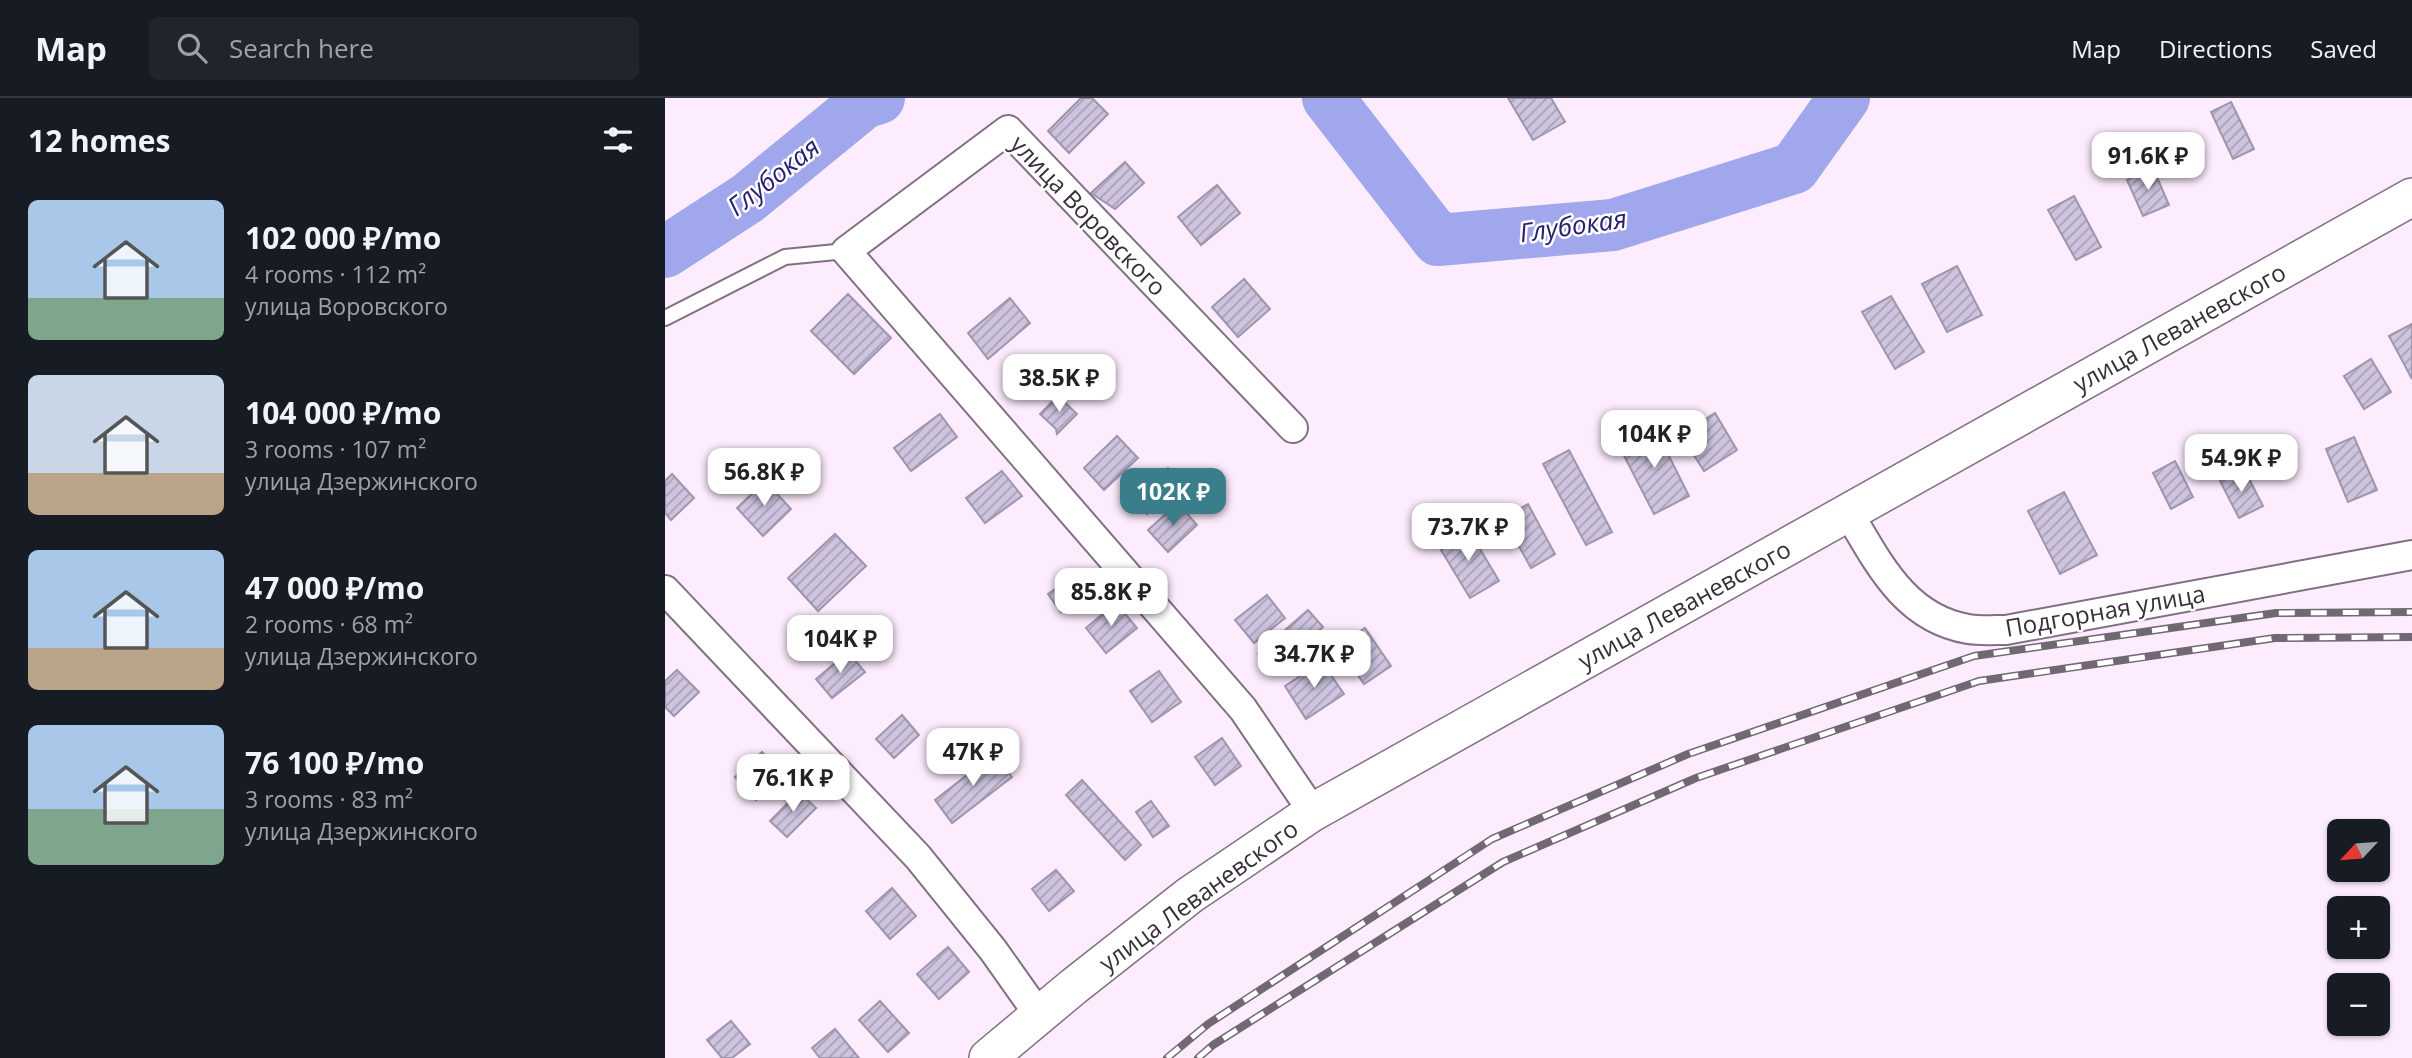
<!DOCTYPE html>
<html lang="en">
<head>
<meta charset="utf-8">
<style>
  :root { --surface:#171b24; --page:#20242c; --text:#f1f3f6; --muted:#9ea1a6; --line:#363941; --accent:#3a7e8c }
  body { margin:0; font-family:"Open Sans",sans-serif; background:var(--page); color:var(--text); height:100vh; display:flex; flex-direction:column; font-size:26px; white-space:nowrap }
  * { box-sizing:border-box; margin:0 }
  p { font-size:23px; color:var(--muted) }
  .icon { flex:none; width:38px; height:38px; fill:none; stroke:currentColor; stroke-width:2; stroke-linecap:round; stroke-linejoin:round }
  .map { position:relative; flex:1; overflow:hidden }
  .side { display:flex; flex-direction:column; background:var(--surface); width:665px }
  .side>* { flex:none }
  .needle { width:46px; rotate:244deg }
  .tools { position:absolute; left:1662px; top:721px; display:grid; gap:14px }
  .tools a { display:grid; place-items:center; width:63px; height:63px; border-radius:10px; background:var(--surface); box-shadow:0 2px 5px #0004; font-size:35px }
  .price { position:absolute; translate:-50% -60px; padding:0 16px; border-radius:14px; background:#fff; color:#222; font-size:23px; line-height:46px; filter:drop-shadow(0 2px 4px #0008) }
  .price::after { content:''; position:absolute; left:50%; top:42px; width:21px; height:16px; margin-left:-10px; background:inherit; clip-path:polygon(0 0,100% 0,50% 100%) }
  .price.on { background:var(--accent); color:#fff }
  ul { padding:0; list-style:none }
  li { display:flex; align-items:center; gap:21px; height:175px; padding:0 28px }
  li span { display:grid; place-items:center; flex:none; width:196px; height:140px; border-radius:10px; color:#555 }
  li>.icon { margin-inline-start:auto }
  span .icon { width:84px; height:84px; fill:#fffc; stroke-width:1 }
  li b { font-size:30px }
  h2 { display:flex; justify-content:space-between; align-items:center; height:84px; padding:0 28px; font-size:30px }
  header { display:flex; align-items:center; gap:42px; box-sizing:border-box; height:98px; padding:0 35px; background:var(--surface); border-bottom:2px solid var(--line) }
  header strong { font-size:33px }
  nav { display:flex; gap:38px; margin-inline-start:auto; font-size:24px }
  .search { width:490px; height:63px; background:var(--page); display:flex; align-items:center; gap:18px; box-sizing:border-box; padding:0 24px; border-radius:10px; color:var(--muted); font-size:26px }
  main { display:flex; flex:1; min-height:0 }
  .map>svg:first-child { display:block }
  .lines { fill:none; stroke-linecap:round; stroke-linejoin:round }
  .stream { stroke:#a0a7ec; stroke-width:9 }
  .river { stroke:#a0a7ec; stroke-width:52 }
  .building { fill:url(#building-hatch); stroke:#9e95ae; stroke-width:2 }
  .service-casing { stroke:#816f83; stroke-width:18 }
  .minor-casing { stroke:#816f83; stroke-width:32 }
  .tertiary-casing { stroke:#816f83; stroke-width:40 }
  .service { stroke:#fff; stroke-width:14 }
  .minor { stroke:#fff; stroke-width:28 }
  .tertiary { stroke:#fff; stroke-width:37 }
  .rail-casing { stroke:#726873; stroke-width:8 }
  .rail { stroke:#fff; stroke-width:5; stroke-dasharray:16; stroke-linecap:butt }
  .labels { text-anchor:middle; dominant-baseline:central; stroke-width:5; stroke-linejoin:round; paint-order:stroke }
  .street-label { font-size:24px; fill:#372f38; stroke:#fff }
  .water-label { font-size:26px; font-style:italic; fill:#26206e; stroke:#fff }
</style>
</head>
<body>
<header>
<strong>Map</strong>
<div class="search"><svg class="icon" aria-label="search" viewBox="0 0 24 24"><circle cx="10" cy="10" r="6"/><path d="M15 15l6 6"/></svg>Search here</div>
<nav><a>Map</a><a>Directions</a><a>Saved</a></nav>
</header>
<main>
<section class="side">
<h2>12 homes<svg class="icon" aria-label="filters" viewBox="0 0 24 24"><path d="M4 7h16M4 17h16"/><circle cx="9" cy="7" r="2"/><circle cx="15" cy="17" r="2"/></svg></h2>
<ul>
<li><span style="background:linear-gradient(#a9c7e8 70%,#7fa58c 0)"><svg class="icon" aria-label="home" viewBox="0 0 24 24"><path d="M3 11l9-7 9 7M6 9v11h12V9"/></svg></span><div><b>102 000 ₽/mo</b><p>4 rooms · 112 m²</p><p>улица Воровского</p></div></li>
<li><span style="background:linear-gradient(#c9d6e8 70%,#b9a48a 0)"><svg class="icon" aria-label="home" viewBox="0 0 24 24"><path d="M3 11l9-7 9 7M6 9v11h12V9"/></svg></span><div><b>104 000 ₽/mo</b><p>3 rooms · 107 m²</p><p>улица Дзержинского</p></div></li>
<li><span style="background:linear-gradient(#a9c7e8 70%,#b9a48a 0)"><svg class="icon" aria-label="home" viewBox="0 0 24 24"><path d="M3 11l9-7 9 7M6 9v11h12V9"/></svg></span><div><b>47 000 ₽/mo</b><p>2 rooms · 68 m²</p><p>улица Дзержинского</p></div></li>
<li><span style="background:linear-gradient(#a9c7e8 60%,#7fa58c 0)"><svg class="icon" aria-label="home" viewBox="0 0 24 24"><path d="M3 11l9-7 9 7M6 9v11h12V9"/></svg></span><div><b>76 100 ₽/mo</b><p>3 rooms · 83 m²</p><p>улица Дзержинского</p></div></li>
</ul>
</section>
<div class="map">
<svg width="1747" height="960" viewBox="0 0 1747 960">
  <defs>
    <pattern id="building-hatch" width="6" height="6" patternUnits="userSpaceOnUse" patternTransform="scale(1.75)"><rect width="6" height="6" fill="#cec4df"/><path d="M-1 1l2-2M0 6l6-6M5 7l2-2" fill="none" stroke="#a8a0b6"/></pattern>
  </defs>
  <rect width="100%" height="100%" fill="#fdecfe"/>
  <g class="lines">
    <path class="stream" d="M199,0V5"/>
    <g class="river">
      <path d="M663,0L773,142L948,127L1129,70L1179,0"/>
      <path d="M0,154L83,100L199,5L214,0"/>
    </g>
  </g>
  <g class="building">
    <path d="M416,0H427L443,16L404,55L383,33Z"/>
    <path d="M843,0H886L900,24L868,42Z"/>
    <path d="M1566,4L1589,51L1568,61L1546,14Z"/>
    <path d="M460,64L479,85L450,111L426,95Z"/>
    <path d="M1488,70L1504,107L1478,118L1462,82Z"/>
    <path d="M552,87L575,115L536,147L513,119Z"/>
    <path d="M1409,98L1436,149L1411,162L1383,112Z"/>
    <path d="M1292,168L1317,217L1282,234L1257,186Z"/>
    <path d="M579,181L605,211L573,239L547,209Z"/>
    <path d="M183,196L226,240L189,276L146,233Z"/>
    <path d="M1226,198L1259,254L1230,271L1197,214Z"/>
    <path d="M345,200L365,225L323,261L303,235Z"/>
    <path d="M1747,226V281L1724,238Z"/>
    <path d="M1706,261L1726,294L1699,311L1679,278Z"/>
    <path d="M393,298L412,316L392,336L391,331L375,316Z"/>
    <path d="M1050,315L1072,352L1039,373L1016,337Z"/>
    <path d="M275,316L292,339L246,373L229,350Z"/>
    <path d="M989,328L1024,398L989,416L953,346Z"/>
    <path d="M452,338L473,360L439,392L419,370Z"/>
    <path d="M1689,339L1712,392L1683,404L1661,351Z"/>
    <path d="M904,352L947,434L921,447L878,366Z"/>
    <path d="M1510,363L1528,399L1506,411L1488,375Z"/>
    <path d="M503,370L515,381L482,416L470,405Z"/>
    <path d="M1579,371L1598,408L1574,420L1555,383Z"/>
    <path d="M337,373L357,398L320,425L301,400Z"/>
    <path d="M7,376L29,400L6,422L0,415V383Z"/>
    <path d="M100,383L126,411L98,438L72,410Z"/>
    <path d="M1399,394L1432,457L1395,476L1363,413Z"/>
    <path d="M513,405L532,427L503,454L483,432Z"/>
    <path d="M863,406L890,456L866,470L838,420Z"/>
    <path d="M802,429L834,483L805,500L773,447Z"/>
    <path d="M170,436L201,468L153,513L123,480Z"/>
    <path d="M416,473L428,491L396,514L383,496Z"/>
    <path d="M602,497L620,520L589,545L570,522Z"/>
    <path d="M451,505L472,530L441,555L421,530Z"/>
    <path d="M643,512L658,529L608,573L593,556Z"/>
    <path d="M700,530L726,568L699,586L673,548Z"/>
    <path d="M183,554L200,574L167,600L151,581Z"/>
    <path d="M657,564L679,596L641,621L620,588Z"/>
    <path d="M12,572L34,594L9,618L0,609V583Z"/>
    <path d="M494,573L516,604L487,624L465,593Z"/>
    <path d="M237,617L254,637L229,660L211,641Z"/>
    <path d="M557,640L576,668L550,687L530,659Z"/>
    <path d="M97,654L118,676L91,702L70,679Z"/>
    <path d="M329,656L347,679L287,725L270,702Z"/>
    <path d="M417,682L476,747L460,762L401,697Z"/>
    <path d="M134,694L151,710L122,739L105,723Z"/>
    <path d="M486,703L504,728L488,739L471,714Z"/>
    <path d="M391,772L409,793L384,813L367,791Z"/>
    <path d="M227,790L251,818L225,841L201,813Z"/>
    <path d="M283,849L304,874L274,901L252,876Z"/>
    <path d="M215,903L244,935L223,954L194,922Z"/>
    <path d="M66,923L85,946L67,960H57L42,942Z"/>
    <path d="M170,931L194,960H155L147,950Z"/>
  </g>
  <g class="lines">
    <g class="service-casing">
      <path id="service" d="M0,220L120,159L181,153"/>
    </g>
    <g class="minor-casing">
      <g id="minor">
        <path d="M628,330L343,32L181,153L578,611L648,714"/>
        <path d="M1183,414C1213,464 1239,520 1303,531C1315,533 1329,532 1341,532L1747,457"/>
        <path d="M0,492L253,759L328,852L374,917"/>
      </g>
    </g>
    <g class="tertiary-casing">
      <path id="tertiary" d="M323,960L408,889L525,797L648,714L1747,99"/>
    </g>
    <use href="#service" class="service"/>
    <use href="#minor" class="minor"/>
    <use href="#tertiary" class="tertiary"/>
    <g class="rail-casing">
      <g id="rail">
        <path d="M502,960L543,926L827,741L1023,656L1309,558L1611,515L1747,514"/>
        <path d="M533,960L548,947L838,764L1031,680L1314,583L1610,540L1747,539"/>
      </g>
    </g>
    <use href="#rail" class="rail"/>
  </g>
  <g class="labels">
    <g class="street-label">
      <text transform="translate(424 117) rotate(46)">улица Воровского</text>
      <text transform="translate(1514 229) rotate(-29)">улица Леваневского</text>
      <text transform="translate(1019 506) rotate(-29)">улица Леваневского</text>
      <text transform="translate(1440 512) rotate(-10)">Подгорная улица</text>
      <text transform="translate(533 797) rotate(-36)">улица Леваневского</text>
    </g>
    <g class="water-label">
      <text transform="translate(108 78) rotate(-38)">Глубокая</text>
      <text transform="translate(908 127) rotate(-8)">Глубокая</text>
    </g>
  </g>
</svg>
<div class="tools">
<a><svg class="needle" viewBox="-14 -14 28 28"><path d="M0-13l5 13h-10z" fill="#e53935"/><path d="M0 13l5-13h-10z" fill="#9ea1a6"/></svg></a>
<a>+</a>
<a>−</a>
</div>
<b class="price" style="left:1483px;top:94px">91.6K ₽</b>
<b class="price" style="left:394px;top:316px">38.5K ₽</b>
<b class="price" style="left:989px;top:372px">104K ₽</b>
<b class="price" style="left:1576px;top:396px">54.9K ₽</b>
<b class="price" style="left:99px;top:410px">56.8K ₽</b>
<b class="price on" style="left:508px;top:430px">102K ₽</b>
<b class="price" style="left:803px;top:465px">73.7K ₽</b>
<b class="price" style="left:446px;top:530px">85.8K ₽</b>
<b class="price" style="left:175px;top:577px">104K ₽</b>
<b class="price" style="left:649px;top:592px">34.7K ₽</b>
<b class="price" style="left:308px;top:690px">47K ₽</b>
<b class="price" style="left:128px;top:716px">76.1K ₽</b>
</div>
</main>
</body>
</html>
